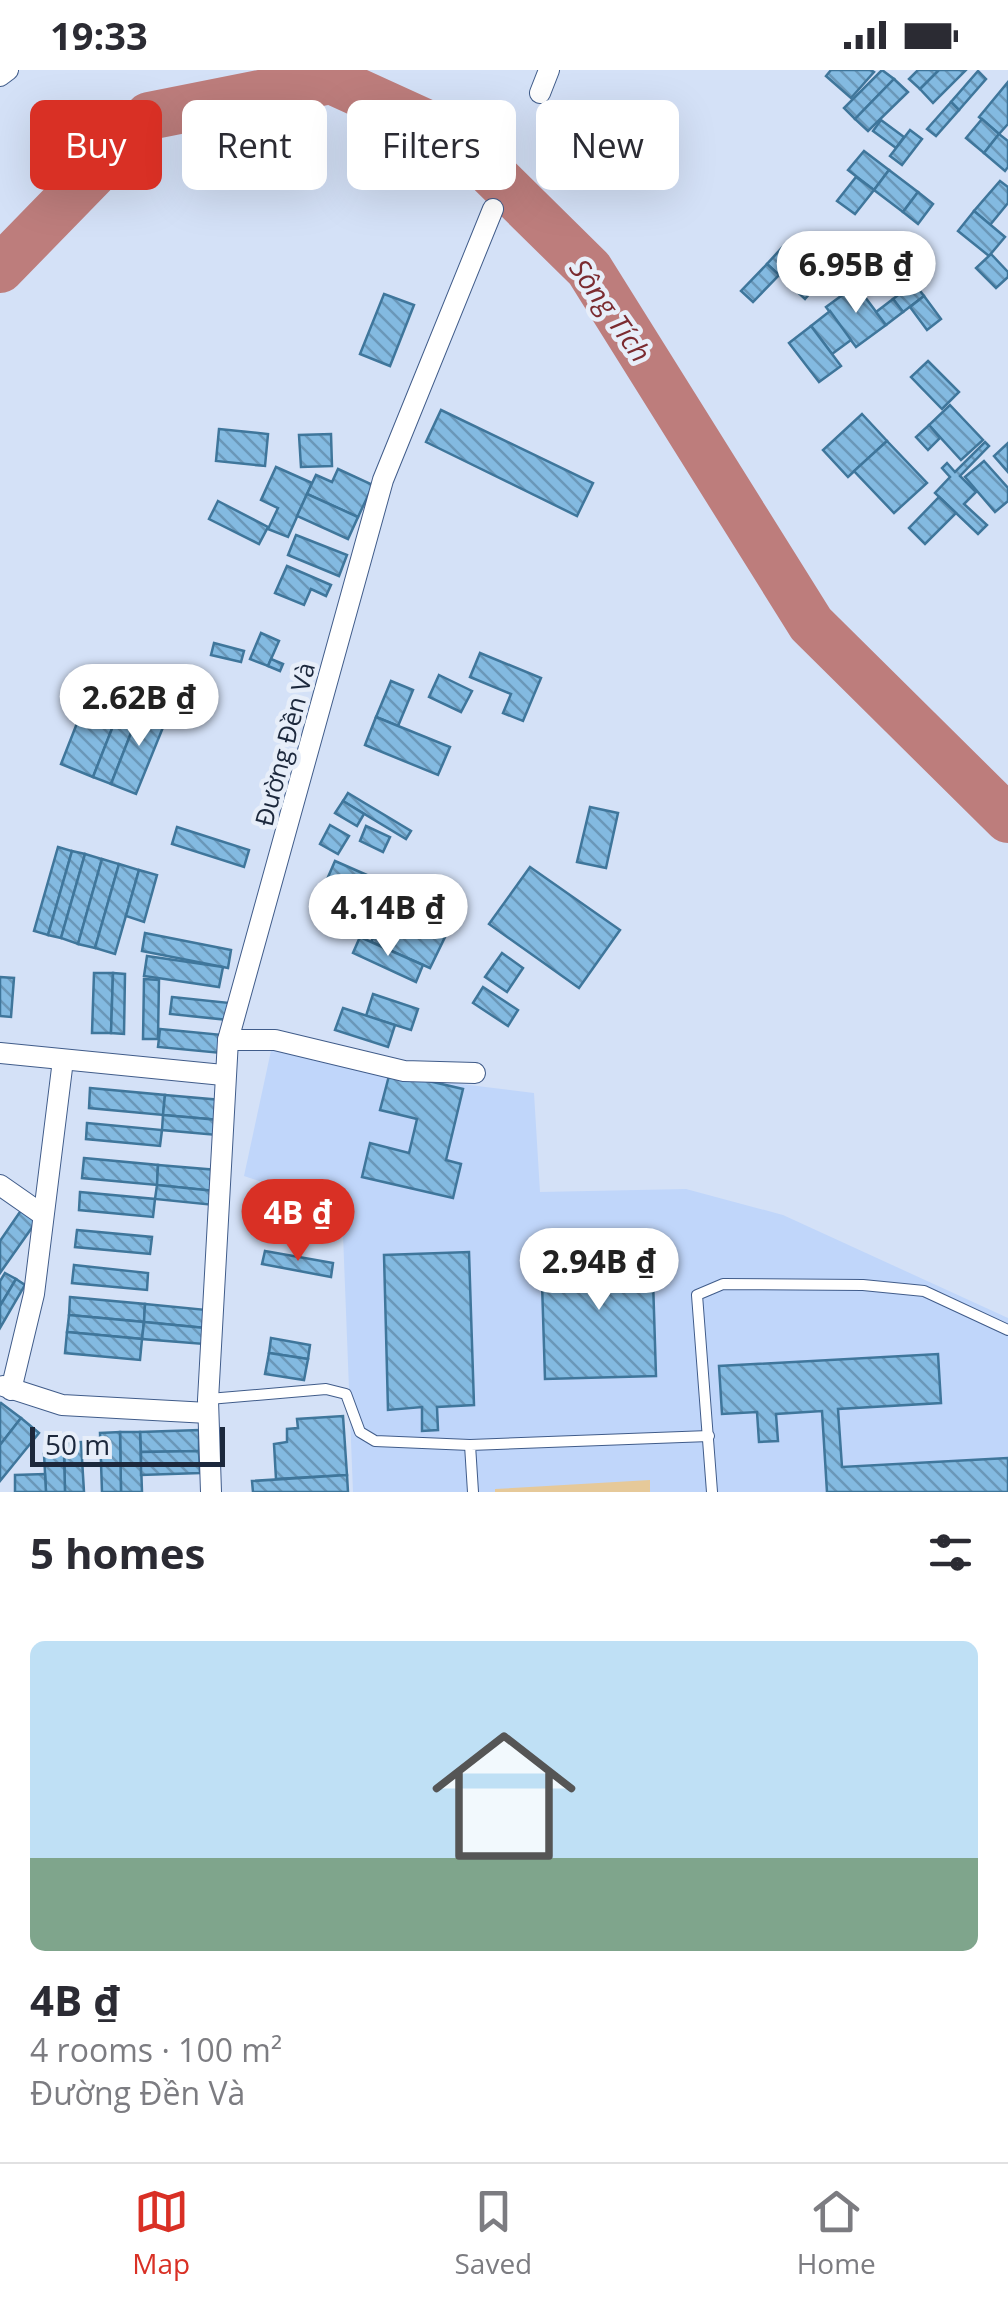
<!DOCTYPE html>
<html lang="en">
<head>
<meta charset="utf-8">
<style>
  :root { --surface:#fff; --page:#f2f2f3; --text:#2b2b33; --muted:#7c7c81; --line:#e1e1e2; --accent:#d93025 }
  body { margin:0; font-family:"Open Sans",sans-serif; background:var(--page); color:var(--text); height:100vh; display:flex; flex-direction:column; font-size:38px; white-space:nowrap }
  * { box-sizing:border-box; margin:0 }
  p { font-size:32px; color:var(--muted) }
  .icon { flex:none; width:55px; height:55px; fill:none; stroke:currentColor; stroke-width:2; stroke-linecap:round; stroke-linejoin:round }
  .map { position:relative; height:1422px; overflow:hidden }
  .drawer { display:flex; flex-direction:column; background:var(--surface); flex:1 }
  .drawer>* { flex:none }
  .guide { position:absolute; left:30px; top:30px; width:950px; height:90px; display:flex; gap:20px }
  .scale { position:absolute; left:30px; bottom:25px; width:195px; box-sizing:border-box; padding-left:10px; border:5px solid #1c283c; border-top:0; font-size:28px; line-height:35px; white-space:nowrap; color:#1c283c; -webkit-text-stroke:8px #e7eef9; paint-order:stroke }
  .price { position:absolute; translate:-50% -85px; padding:0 22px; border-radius:35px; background:#fff; color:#222; font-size:32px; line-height:65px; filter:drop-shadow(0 2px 5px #0008) }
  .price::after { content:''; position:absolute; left:50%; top:60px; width:30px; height:22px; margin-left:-15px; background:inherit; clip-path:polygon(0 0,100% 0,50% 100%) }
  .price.current { background:var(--accent); color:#fff }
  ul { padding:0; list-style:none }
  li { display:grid; align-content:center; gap:20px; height:530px; padding:0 30px }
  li+li { border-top:2px solid var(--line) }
  li span { display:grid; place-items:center; height:310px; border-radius:15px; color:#555 }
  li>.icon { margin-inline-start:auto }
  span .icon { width:180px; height:180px; fill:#fffc; stroke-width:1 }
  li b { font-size:42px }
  h2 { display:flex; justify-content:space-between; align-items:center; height:120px; padding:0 30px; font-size:42px }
  .pill { padding:0 35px; border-radius:15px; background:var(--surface); box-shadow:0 10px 40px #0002; font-size:35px; line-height:90px }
  .pill.current { background:var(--accent); color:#fff }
  .status { display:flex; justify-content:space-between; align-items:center; height:70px; padding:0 50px; background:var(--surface); direction:ltr }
  .status svg { height:28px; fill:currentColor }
  .tabs { display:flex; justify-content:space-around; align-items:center; height:140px; border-top:2px solid var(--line); background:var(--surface); font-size:28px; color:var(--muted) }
  .tabs a { display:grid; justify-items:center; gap:5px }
  .tabs .current { color:var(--accent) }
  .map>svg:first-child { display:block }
  .built { fill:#c0d6fa }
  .grass { fill:#e6c999 }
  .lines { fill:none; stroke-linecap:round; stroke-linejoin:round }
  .river { stroke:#bd7d7c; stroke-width:48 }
  .building { fill:url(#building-back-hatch); stroke:#3f769b; stroke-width:2.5 }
  .service-casing { stroke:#405c8a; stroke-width:12 }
  .minor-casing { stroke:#405c8a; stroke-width:22 }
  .service { stroke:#fff; stroke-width:10 }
  .minor { stroke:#fff; stroke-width:20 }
  .labels { text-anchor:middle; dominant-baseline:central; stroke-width:9; stroke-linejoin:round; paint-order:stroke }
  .street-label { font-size:25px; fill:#1c283c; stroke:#e7eef9 }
  .water-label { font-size:28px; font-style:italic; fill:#7b2b30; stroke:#e7eef9 }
</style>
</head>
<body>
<div class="status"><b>19:33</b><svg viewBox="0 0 49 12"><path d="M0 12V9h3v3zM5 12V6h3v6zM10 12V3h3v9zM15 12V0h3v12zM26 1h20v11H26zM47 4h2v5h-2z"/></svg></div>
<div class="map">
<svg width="1008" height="1422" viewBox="0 0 1008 1422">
  <defs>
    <pattern id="building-back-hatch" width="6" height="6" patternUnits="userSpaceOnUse" patternTransform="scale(2.5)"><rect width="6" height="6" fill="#83bae1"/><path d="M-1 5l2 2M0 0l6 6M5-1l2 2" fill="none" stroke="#6a97b8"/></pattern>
  </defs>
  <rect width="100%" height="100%" fill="#d4e1f7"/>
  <path class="built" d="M272,976L412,1008L534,1023L540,1122L686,1119L783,1145L1008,1248V1422H353L342,1139L244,1106Z"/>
  <path class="grass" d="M650,1410V1422H495V1419Z"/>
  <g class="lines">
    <path class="river" d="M0,199L149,46L331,10L454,66L589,199L811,554L1008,749"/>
  </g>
  <g class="building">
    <path d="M831,0H871L874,2L851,28L826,6Z"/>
    <path d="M882,0L894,9L855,49L844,38Z"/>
    <path d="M918,0H939L920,19L909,9Z"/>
    <path d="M939,0H966L933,33L920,19Z"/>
    <path d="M978,1L986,9L959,40L951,32Z"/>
    <path d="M894,9L908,22L868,61L855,49Z"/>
    <path d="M1008,12V54L999,64L979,47Z"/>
    <path d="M951,32L959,40L936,66L927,59Z"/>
    <path d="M982,49L999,64L984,83L966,68Z"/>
    <path d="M881,50L904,67L896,78L873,61Z"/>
    <path d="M910,60L922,69L902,95L890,86Z"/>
    <path d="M999,64L1008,71V97L1005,101L984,83Z"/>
    <path d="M864,81L889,100L874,120L848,100Z"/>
    <path d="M889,100L918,122L903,142L874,120Z"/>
    <path d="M856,107L874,120L855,144L837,131Z"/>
    <path d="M1000,111L1008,117V133L990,155L974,141Z"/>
    <path d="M918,122L933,134L918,154L903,142Z"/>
    <path d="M974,141L1005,167L989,186L958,161Z"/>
    <path d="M880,171L897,189L869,215L852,198Z"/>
    <path d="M787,172L824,207L805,229L767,194Z"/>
    <path d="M991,184L1008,202V207L996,218L976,198Z"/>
    <path d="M767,194L779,205L753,232L741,221Z"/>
    <path d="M914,213L924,226L903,242L893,229Z"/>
    <path d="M856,215L886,255L856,277L826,237Z"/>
    <path d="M384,224L414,235L390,296L360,284Z"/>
    <path d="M924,226L941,249L927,260L910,237Z"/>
    <path d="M893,229L903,242L886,255L876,242Z"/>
    <path d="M830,241L851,270L832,284L811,256Z"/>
    <path d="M811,256L841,296L819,312L789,273Z"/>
    <path d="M928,291L959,322L942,339L911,307Z"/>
    <path d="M950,335L983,370L961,390L929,355Z"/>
    <path d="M441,340L593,413L577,446L426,372Z"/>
    <path d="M862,344L887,371L848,407L823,380Z"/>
    <path d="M929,355L940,368L928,380L916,367Z"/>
    <path d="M219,359L268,364L265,396L216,391Z"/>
    <path d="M331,364L332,396L301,397L299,365Z"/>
    <path d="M887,371L927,413L894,443L854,401Z"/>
    <path d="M985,372L989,376L960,406L976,422L964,434L987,455L978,464L935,423L950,407L942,398L947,393L955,402Z"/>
    <path d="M1008,373V402L994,386Z"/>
    <path d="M984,391L1008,418V431L995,442L965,407Z"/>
    <path d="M276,397L312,413L288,467L268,459L278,438L261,430Z"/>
    <path d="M338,399L373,415L358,447L307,424L316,405L332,412Z"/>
    <path d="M307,424L358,447L348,469L297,446Z"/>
    <path d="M939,427L956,443L925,474L909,458Z"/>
    <path d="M218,431L268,457L259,474L209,449Z"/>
    <path d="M296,465L347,485L339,506L288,485Z"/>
    <path d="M287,496L331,515L326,526L311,519L304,535L275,523Z"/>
    <path d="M261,563L279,571L268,596L250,589Z"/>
    <path d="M214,573L244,581L241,592L211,585Z"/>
    <path d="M480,583L541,608L523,651L503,643L511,624L470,607Z"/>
    <path d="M271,589L283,594L280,601L268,596Z"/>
    <path d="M439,605L472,621L461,642L429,627Z"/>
    <path d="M391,611L413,620L398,656L376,647Z"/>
    <path d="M92,615L124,628L93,707L61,694Z"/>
    <path d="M124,628L142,635L111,714L93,707Z"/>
    <path d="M142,635L168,645L136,724L111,714Z"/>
    <path d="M376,647L450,677L438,705L365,675Z"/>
    <path d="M348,723L411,761L406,769L343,731Z"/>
    <path d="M343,731L364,744L357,756L335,743Z"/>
    <path d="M590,737L618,743L606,798L577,792Z"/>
    <path d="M330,755L349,766L338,784L320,774Z"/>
    <path d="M366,756L390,767L383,782L360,771Z"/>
    <path d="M177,757L249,780L244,797L172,774Z"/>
    <path d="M58,777L72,781L48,865L34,861Z"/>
    <path d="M72,781L85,784L61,868L48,865Z"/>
    <path d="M85,784L102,789L78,874L61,868Z"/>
    <path d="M102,789L119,794L95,878L78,874Z"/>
    <path d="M335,791L401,820L391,843L325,814Z"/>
    <path d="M119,794L139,800L115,884L95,878Z"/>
    <path d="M530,797L620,860L579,918L489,854Z"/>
    <path d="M139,800L157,805L144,852L126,846Z"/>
    <path d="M410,851L445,867L430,898L371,872L381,852L404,862Z"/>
    <path d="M145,863L231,880L228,898L142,881Z"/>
    <path d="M360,867L423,895L416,912L353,883Z"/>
    <path d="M502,883L523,898L507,922L485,907Z"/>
    <path d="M147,886L223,897L219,917L144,906Z"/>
    <path d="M94,903H113L111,963H92Z"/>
    <path d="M113,903L125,904L124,964L111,963Z"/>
    <path d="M0,907L14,908L11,947L0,946Z"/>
    <path d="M144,909L159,910L158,969H143Z"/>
    <path d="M483,917L518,940L508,956L473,933Z"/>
    <path d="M373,924L418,939L411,960L366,946Z"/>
    <path d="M172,927L230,933L229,950L170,944Z"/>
    <path d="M343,938L395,955L388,977L335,960Z"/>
    <path d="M160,959L223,965L221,983L158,977Z"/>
    <path d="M390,1002L463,1019L446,1090L461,1094L453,1128L362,1107L370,1073L409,1083L417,1049L380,1040Z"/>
    <path d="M90,1018L165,1025L163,1045L89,1038Z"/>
    <path d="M165,1025L221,1030L219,1050L163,1045Z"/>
    <path d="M163,1045L219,1050L217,1065L162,1060Z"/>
    <path d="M87,1053L162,1060L160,1076L86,1069Z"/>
    <path d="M84,1088L158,1095L157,1115L82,1108Z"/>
    <path d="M158,1095L217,1100L215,1121L157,1115Z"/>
    <path d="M157,1115L215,1121L214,1135L155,1129Z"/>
    <path d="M80,1122L155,1129L153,1147L79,1140Z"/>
    <path d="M22,1139L38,1149L0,1203V1171Z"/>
    <path d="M77,1160L152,1167L150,1184L75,1177Z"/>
    <path d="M652,1178L656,1306L545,1309L541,1181Z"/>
    <path d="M265,1181L333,1193L331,1207L262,1194Z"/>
    <path d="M469,1182L474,1335L437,1337L438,1360L422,1361V1337L388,1340L384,1185Z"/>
    <path d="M74,1195L148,1203L147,1220L72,1213Z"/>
    <path d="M5,1203L16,1209L0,1236V1211Z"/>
    <path d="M16,1209L25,1215L0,1258V1236Z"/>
    <path d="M70,1227L145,1234L144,1252L69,1245Z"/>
    <path d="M145,1234L207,1240L205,1258L144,1252Z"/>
    <path d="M69,1245L144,1252L142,1269L67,1262Z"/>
    <path d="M144,1252L205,1258L204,1274L142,1269Z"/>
    <path d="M67,1262L142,1269L140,1290L65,1283Z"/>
    <path d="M271,1268L310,1275L308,1289L269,1283Z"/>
    <path d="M269,1283L308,1289L304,1310L265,1304Z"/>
    <path d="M938,1284L941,1333L838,1339L842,1397L1008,1388V1422H827L822,1341L776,1344L778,1371L759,1372L757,1342L722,1344L719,1296Z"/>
    <path d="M1,1333L21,1348L0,1375V1334Z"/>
    <path d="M343,1346L347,1405L276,1409L274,1374L287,1372V1359L298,1358L297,1349Z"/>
    <path d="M21,1348L39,1363L0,1411V1375Z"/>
    <path d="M199,1360V1381L141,1382L140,1362Z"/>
    <path d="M120,1362H140L142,1422H121Z"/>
    <path d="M120,1362L121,1422H102L100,1363Z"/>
    <path d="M81,1372L84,1422H65L64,1373Z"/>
    <path d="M199,1381L200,1403L141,1405V1382Z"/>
    <path d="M64,1383L65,1422H46L44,1384Z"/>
    <path d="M45,1404L46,1422H15V1405Z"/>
    <path d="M347,1405L348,1422H253L252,1411Z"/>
  </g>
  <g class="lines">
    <g class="service-casing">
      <g id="service">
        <path d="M209,1329L326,1319L346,1324L360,1362L375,1371L470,1375"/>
        <path d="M473,1422L470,1375L709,1366"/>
        <path d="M712,1422L697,1225L723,1214L863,1215L924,1221L1008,1260"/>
      </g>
    </g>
    <g class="minor-casing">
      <g id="minor">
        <path d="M0,6L8,0"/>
        <path d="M540,23L549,0"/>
        <path d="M228,970H275L404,1001L475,1003"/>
        <path d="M0,983L223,1005"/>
        <path d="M0,1115L43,1145"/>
        <path d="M3,1316L62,1335L208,1343"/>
        <path d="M11,1320L34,1224L63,990"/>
        <path d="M211,1422L208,1330L228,970L383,410L493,139"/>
      </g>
    </g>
    <use href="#service" class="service"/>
    <use href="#minor" class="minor"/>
  </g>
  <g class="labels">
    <g class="street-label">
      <text transform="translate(284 674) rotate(-75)">Đường Đền Và</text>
    </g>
    <g class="water-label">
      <text transform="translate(611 240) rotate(55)">Sông Tích</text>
    </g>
  </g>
</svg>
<div class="scale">50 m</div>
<b class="price" style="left:856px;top:246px">6.95B ₫</b>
<b class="price" style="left:139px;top:679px">2.62B ₫</b>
<b class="price" style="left:388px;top:889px">4.14B ₫</b>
<b class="price current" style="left:298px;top:1194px">4B ₫</b>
<b class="price" style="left:599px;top:1243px">2.94B ₫</b>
<div class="guide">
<a class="pill current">Buy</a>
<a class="pill">Rent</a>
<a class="pill">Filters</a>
<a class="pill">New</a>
</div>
</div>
<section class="drawer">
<h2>5 homes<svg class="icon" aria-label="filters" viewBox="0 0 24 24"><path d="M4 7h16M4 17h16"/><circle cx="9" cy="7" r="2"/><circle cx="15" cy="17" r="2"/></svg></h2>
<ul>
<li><span style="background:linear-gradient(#bfe0f5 70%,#7fa58c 0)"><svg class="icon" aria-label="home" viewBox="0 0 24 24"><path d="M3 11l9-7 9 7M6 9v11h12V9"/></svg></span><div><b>4B ₫</b><p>4 rooms · 100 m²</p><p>Đường Đền Và</p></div></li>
</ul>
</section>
<nav class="tabs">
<a class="current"><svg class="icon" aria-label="map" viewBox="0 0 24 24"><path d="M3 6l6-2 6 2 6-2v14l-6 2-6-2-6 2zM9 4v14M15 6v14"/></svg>Map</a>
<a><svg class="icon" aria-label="saved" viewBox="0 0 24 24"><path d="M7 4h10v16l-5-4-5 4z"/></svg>Saved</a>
<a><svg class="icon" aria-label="home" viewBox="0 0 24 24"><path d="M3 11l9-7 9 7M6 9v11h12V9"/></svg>Home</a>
</nav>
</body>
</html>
